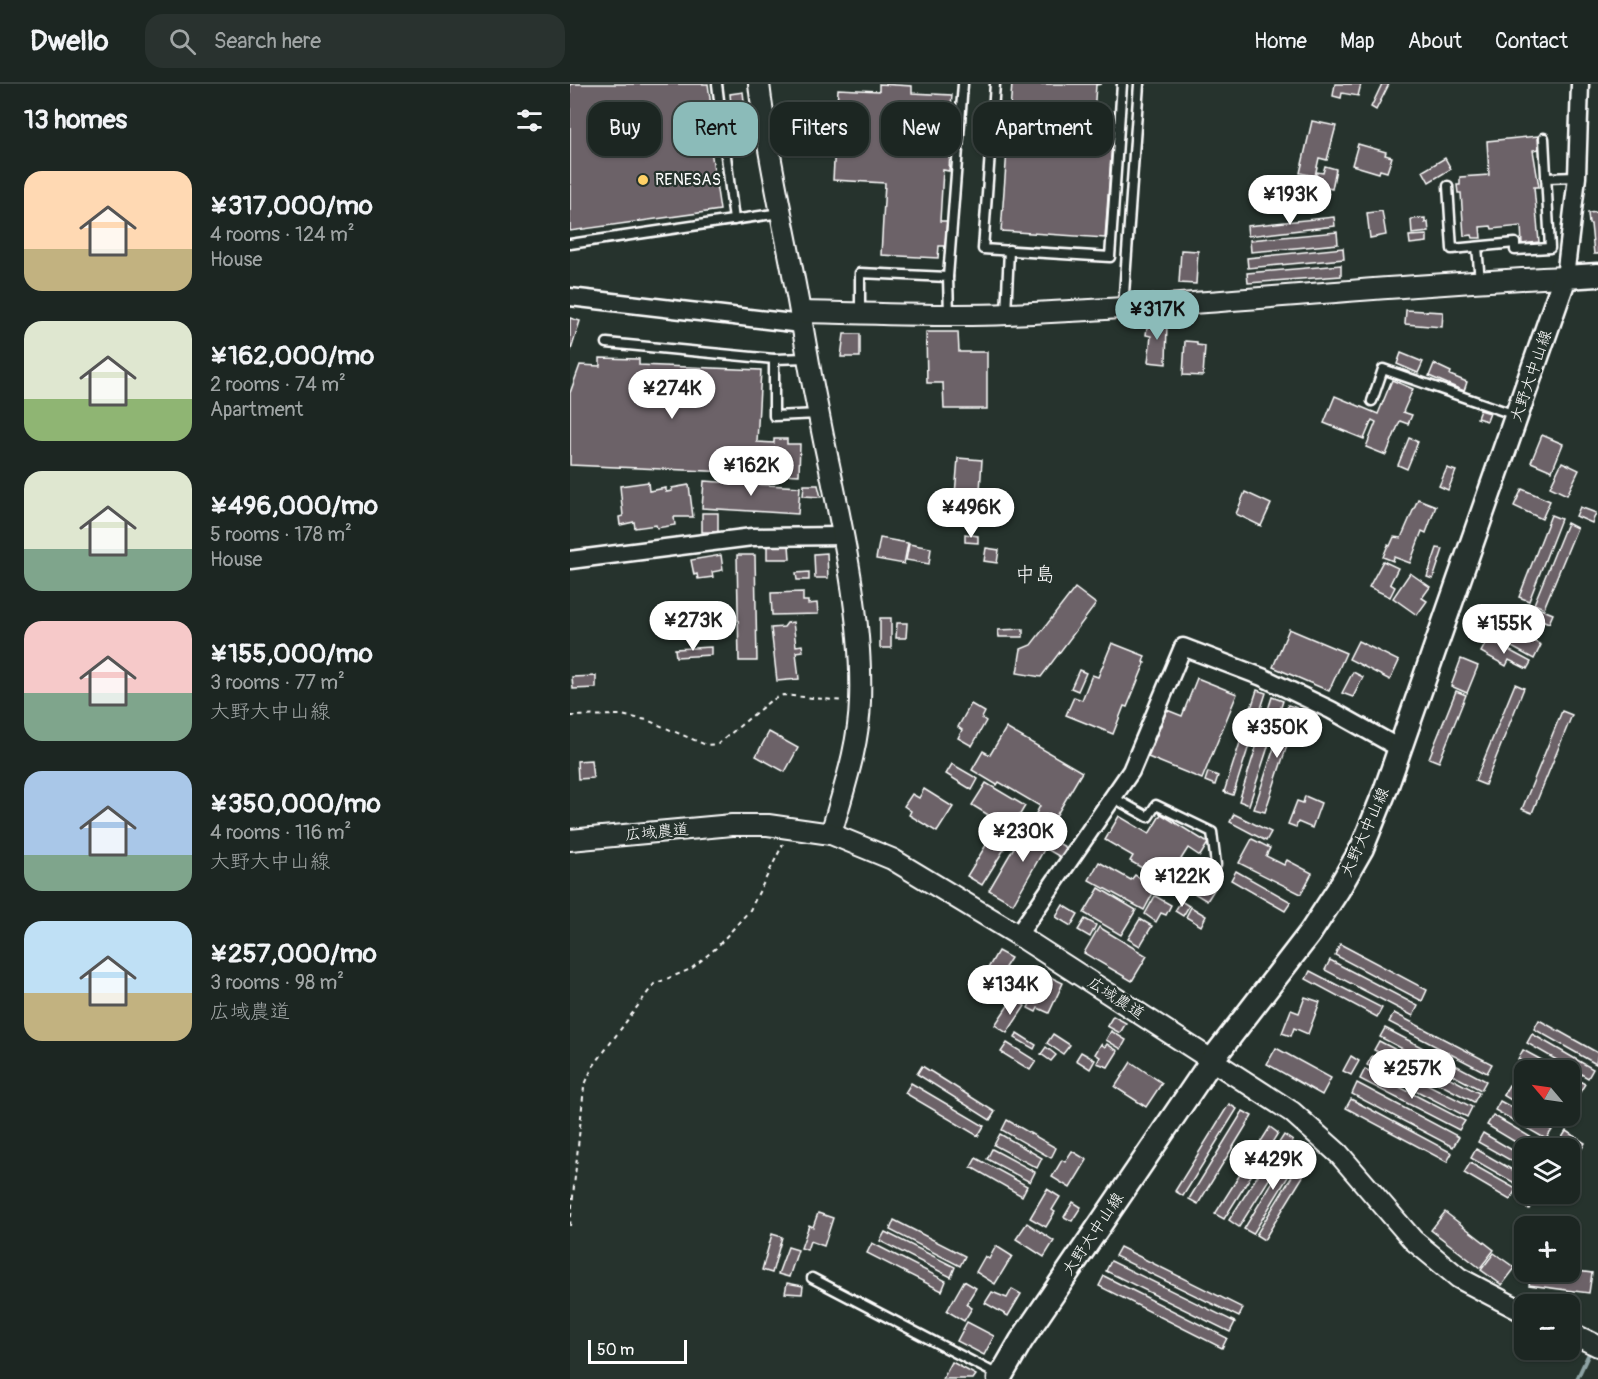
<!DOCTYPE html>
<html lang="en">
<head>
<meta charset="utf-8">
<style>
  :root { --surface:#1c2622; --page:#29322f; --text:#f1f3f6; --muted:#a0a5a5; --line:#3a4340; --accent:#8bbbb9 }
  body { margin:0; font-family:Pangolin,"Klee One",sans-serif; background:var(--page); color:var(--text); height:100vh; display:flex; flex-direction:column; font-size:22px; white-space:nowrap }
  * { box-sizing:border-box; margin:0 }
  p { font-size:20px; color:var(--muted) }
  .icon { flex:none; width:33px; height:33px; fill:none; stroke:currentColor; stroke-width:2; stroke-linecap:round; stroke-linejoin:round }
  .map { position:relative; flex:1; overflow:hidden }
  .details { display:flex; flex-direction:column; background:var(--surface); width:570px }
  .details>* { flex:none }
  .guide { position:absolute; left:18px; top:18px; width:570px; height:54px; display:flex; gap:12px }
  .needle { width:39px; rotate:299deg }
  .tools { position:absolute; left:944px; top:976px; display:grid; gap:12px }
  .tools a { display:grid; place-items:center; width:66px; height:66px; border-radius:12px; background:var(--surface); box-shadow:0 2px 4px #0004,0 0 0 2px var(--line); font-size:30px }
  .scale { position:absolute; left:18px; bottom:15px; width:99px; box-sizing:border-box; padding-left:6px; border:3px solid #fff; border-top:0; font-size:16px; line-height:21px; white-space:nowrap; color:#fff; -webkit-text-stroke:4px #26332d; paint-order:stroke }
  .price { position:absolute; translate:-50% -51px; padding:0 14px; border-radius:21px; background:#fff; color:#222; font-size:20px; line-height:39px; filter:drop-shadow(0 2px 3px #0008) }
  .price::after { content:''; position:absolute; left:50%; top:36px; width:18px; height:14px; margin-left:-9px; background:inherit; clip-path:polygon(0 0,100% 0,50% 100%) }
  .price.current { background:var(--accent); color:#111 }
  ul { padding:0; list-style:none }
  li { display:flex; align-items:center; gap:18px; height:150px; padding:0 24px }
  li span { display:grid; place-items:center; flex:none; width:168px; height:120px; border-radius:18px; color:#555 }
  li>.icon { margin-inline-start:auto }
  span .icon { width:72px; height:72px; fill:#fffc; stroke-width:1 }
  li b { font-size:26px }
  h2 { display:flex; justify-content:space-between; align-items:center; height:72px; padding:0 24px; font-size:26px }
  .chip { padding:0 21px; border-radius:18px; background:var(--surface); box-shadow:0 2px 4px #0004,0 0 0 2px var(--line); font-size:21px; line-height:54px }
  .chip.current { background:var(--accent); color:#111 }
  header { display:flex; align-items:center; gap:36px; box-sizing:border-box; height:84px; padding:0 30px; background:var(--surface); border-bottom:2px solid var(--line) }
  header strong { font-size:28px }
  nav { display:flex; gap:33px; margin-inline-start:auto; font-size:21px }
  .search { width:420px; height:54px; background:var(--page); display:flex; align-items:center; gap:15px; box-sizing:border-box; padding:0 21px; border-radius:18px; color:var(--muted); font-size:22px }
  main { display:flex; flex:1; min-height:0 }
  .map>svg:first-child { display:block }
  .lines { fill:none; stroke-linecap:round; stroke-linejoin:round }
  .stream { stroke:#8ea3a4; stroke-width:4 }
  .building { fill:#6c6267; stroke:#fff; stroke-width:1.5 }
  .service-casing { stroke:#fff; stroke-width:13 }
  .minor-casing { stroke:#fff; stroke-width:21 }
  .tertiary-casing { stroke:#fff; stroke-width:24 }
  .secondary-casing { stroke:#fff; stroke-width:27 }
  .path { stroke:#fff; stroke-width:2; stroke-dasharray:4.5 4.5; stroke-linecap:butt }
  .service { stroke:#26332d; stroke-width:8 }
  .minor { stroke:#26332d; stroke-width:16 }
  .tertiary { stroke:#26332d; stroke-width:20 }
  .secondary { stroke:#26332d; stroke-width:22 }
  .poi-dot { fill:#ffd166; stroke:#26332d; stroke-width:2 }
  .labels { text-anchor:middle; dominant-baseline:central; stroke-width:4.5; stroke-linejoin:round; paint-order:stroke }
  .poi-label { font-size:16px; fill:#fff; stroke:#26332d; text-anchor:start }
  .street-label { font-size:16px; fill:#fff; stroke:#26332d }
  .quarter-label { font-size:20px; fill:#fff; stroke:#26332d }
</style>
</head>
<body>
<header>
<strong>Dwello</strong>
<div class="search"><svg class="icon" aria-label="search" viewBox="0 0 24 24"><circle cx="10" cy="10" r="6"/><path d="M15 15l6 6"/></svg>Search here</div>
<nav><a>Home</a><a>Map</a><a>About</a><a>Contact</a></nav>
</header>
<main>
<section class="details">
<h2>13 homes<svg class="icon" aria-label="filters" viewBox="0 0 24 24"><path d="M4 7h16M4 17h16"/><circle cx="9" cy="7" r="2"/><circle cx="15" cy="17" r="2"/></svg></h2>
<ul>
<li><span style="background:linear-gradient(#ffd9b3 65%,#c2b280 0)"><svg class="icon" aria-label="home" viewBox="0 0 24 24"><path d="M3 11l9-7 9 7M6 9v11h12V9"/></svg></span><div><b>¥317,000/mo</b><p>4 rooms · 124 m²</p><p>House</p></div></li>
<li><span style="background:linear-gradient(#dfe7d0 65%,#8fb573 0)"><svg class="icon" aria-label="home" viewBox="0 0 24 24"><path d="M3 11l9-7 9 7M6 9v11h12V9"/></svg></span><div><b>¥162,000/mo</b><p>2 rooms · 74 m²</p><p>Apartment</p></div></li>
<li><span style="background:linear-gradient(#dfe7d0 65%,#7fa58c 0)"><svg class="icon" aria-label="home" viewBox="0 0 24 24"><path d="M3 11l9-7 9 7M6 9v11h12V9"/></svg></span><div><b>¥496,000/mo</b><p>5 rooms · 178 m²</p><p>House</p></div></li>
<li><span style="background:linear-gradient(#f6c9c9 60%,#7fa58c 0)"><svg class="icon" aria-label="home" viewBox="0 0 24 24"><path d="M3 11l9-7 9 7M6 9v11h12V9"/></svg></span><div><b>¥155,000/mo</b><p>3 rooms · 77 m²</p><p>大野大中山線</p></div></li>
<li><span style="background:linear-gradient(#a9c7e8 70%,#7fa58c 0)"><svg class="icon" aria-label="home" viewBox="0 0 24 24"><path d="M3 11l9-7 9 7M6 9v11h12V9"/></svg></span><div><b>¥350,000/mo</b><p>4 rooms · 116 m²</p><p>大野大中山線</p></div></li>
<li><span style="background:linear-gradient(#bfe0f5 60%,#c2b280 0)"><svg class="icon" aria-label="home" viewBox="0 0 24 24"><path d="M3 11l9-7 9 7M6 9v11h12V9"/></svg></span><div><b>¥257,000/mo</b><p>3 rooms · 98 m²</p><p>広域農道</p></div></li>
</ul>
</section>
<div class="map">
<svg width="1028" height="1295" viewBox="0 0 1028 1295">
  <rect width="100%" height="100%" fill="#26332d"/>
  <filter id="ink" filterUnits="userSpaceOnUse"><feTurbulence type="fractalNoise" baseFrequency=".0167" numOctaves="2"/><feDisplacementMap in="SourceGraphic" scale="12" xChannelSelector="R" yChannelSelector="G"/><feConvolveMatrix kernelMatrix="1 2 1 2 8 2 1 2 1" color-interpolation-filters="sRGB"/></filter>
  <g filter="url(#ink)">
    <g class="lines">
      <path class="stream" d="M1007,1295L1021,1265"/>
    </g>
    <g class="building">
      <path d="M0,0H138L147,65L141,66L150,126L0,147Z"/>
      <path d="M309,0L342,2V9L382,11L380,36H384L383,51H376L375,68H380L379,87L373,86L370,137H377L375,162H369L368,174L311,171L315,99L263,96L268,5L309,7Z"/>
      <path d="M442,0H532L526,1L524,30L544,32L535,154L431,147Z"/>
      <path d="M765,0H791L788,12L772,9L771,14L763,12Z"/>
      <path d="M812,0H819L806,26L801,23Z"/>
      <path d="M173,8L176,34L160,36L158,20H161L160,10Z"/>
      <path d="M742,37L766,42L757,76L749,74L745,92L730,89Z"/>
      <path d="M968,52L969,65L963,66L969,103H964L969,158L952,160L951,142L922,145L921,142L910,143L911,154H903L902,151L894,152L891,109H888L887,101H890V93L919,91L917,57Z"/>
      <path d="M788,60L816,68L815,71L822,73L817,88L810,86L809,89L782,81Z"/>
      <path d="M875,74L881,85L859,98L853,87Z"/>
      <path d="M755,82L766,85L762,105L744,101L747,88L753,89Z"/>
      <path d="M740,102L741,113L704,117L703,106Z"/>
      <path d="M812,127L816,151L800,154L797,129Z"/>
      <path d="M1028,128V170H1024L1021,140H1019L1018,129Z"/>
      <path d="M764,133L765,142L678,152L677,142Z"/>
      <path d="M855,134V139L858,138L859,148L842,150L841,135Z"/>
      <path d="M767,148L768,160L681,168L680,156Z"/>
      <path d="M857,151V158L840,160L839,152Z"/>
      <path d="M773,164L774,175L678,184L677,174Z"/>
      <path d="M611,166L628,167L626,200L609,199Z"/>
      <path d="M771,181V192L678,199L677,189Z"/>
      <path d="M836,226L873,228L872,243L835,240Z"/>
      <path d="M0,234L10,237L0,269Z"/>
      <path d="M578,236L597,238L596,280L578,278L581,252L576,251Z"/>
      <path d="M356,248H388L389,268H417V325H374L373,299H357Z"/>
      <path d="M274,250H290V273H271Z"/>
      <path d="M615,257L627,258V261L635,262L633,292L613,291Z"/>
      <path d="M831,269L853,278L848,289L827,280Z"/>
      <path d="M30,274L69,275V281L191,286L187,358L204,359V355H217V360H230L229,391L0,381V309L10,281L30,282Z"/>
      <path d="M864,280L881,288L880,291L897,298L894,307L859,292Z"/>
      <path d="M822,296L843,305L833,328L842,331L838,340L830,337L816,371L796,363L806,338L802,336L794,355L754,339L765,312L808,330Z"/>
      <path d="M910,326L920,329L917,337L907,334Z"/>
      <path d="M972,351L993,360L982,387L961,378Z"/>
      <path d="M839,354L848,358L837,385L828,381Z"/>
      <path d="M388,374L412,376L408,437L383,435Z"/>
      <path d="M992,378L1009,386L997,411L980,403Z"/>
      <path d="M877,384L886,387L878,406L869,402Z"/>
      <path d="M134,397L230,403L228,430L132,424Z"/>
      <path d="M78,398L79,407L96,404V408L102,407V404L119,401L123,433H104L105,441L87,444L86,441L65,444L64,438L50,441L49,433L53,432L50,402Z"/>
      <path d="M234,401H248L251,413L233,412Z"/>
      <path d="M952,405L980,417L972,435L944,422Z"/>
      <path d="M675,408L701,420L691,442L666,430Z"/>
      <path d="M848,415L866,422L856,449L852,447L840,479L824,473L823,477L813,473L818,461L820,462L824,453L831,454Z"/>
      <path d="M1010,423L1026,429L1022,439L1006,432Z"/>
      <rect x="132" y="429" width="16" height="19"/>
      <path d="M981,431L991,435L959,517L949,513Z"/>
      <path d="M997,439L1007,444L974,524L964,520Z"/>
      <path d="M395,450L408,452V459L395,458Z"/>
      <path d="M310,454L338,459L334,480L306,475Z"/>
      <path d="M339,460L361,464L359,480L336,476Z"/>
      <path d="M197,461H219L220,475H197Z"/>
      <path d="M416,464L429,466L427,479L414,477Z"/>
      <path d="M867,464L873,465L863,495L857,493Z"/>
      <path d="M257,469L258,494H245L244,470Z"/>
      <path d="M151,471L153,486L142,488L143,493L128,495L127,490L124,491L121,476Z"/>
      <path d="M167,471H185L187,577H169Z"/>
      <path d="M813,477L828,484L820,500L825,503L820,513L799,503Z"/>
      <path d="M239,488V496H227L226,489Z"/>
      <path d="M840,489L860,503L852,514L857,517L847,531L823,514Z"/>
      <path d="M505,504L526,520L471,593L447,589L451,565L461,561Z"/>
      <path d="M233,508V517H238V520L247,519L248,530L202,531L201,509Z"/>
      <path d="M963,522L983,530L979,539L959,531Z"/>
      <rect x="310" y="534" width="11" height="30"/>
      <path d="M223,538L226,562L232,561L233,567L226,568L229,595L207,597L201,544L214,543L217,539Z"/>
      <path d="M327,539H337L336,554H326Z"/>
      <path d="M931,539L971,561L964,575L923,553Z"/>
      <path d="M453,545V553H429L428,546Z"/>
      <path d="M719,545L776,569L759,607L703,583Z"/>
      <path d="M918,555L961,578L957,585L939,576L936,582L911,568Z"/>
      <path d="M788,557L829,577L820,596L779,575Z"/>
      <path d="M542,559L575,572L573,578L575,579L557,623L554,622L543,650L496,631L504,613L512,616L522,591L528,593Z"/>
      <path d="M141,563V571L106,573L105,565Z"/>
      <path d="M891,575L908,582L897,609L881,602Z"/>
      <path d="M509,586L516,589L508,607L501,604Z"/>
      <path d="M783,588L793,593L783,613L772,609Z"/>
      <path d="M26,592V604L3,605L2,593Z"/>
      <path d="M627,594L667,610L632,695L578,673L597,626L612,632Z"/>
      <path d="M945,600L954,604L915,701L905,697Z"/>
      <path d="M687,606L696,609L663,711L654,708Z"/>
      <path d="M886,607L896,611L869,678L859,674Z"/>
      <path d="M702,613L713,617L679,721L669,717Z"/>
      <path d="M401,620L415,628L412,634L416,637L402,662L388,654L392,646L388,643Z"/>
      <path d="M718,621L729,625L695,728L684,725Z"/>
      <path d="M992,627L1002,631L962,729L952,725Z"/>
      <path d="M436,644L512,688L479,744L463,735L470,722L429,698L427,701L402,686L413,667L420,671Z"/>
      <path d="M199,648L228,664L215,688L186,672Z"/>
      <path d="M21,676L23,694L8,695L7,677Z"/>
      <path d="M382,680L408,695L402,706L376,690Z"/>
      <path d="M638,688L648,692L645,701L635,697Z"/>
      <path d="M416,699L455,722L449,732L453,734L448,743L444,740L441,745L402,721Z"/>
      <path d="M354,705L383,723L367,748L339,731L341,727L334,722L342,710L349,714Z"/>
      <path d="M735,712L751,719L742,744L728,738L726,743L718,740L727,717L733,719Z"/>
      <path d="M591,730L638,759L630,772L618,764L611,775L649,798L637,817L575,779L572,784L560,777L563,772L535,756L549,732L579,750Z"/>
      <path d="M664,730L701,748L696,757L660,738Z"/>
      <path d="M457,741L497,764L492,774L475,764L443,820L419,806Z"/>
      <path d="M421,753L430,758L432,755L438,759L412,801L397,792Z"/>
      <path d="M682,755L700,764L696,772L714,781L717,776L742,789L731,810L669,779Z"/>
      <path d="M529,778L561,796L565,791L582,801L577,806L583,809L574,826L519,796Z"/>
      <path d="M666,787L721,818L715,827L661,796Z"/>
      <path d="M529,804L566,826L551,851L514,829Z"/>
      <path d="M585,812L601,821L596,831L591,829L586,838L575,830Z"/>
      <path d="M611,817L619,822L613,832L605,827Z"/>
      <path d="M493,821L508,830L501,842L486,833Z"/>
      <path d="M621,823L636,832L631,842L616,833Z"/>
      <path d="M515,835L526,841L520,853L508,846Z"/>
      <path d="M570,835L582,842L570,862L558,855Z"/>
      <path d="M529,843L577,872L562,897L514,869Z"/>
      <path d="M770,860L857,906L852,917L765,871Z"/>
      <path d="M428,867L441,874L429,893L417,886Z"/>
      <path d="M760,876L848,922L843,932L755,886Z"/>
      <path d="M740,887L812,924L807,933L736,895Z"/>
      <path d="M474,890L493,899L479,929L468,924L466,928L458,924Z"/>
      <path d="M735,913L750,918L738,950L724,944L721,952L712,949L721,926L729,929Z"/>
      <path d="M443,914L455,922L437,949L425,941Z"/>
      <path d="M824,929L922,980L917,989L819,938Z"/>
      <path d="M543,932L556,939L550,949L537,942Z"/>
      <path d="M969,936L1028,969L1026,980L964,945Z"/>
      <path d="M815,944L916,997L911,1006L810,953Z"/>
      <path d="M541,947L556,956L551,965L536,956Z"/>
      <path d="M447,949L466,961L464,965L445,954Z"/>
      <path d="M483,950L500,961L493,970L477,959Z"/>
      <path d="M962,950L1023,985L1018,994L957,959Z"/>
      <path d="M809,957L909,1009L904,1018L804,966Z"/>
      <path d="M437,959L466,977L460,986L431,968Z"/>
      <path d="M531,960L535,963L537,960L548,967L538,983L527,979L530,973L525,970Z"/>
      <path d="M476,963L486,971L481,977L471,970Z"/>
      <path d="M706,964L761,994L752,1011L697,980Z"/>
      <path d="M953,966L992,987H971L948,975Z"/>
      <path d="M511,968L525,976L520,985L506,976Z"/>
      <path d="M781,972L789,977L781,991L773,987Z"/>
      <path d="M802,972L902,1023L897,1033L797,981Z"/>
      <path d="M561,978L592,999L576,1023L545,1003Z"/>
      <path d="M352,982L425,1028L420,1036L347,990Z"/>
      <path d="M795,985L895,1037L889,1046L790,995Z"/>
      <path d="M948,988L954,991V1004L942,997Z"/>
      <path d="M999,991L1015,1000L1010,1008L999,1003Z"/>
      <path d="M341,999L414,1042L408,1052L335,1009Z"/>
      <path d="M787,999L889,1053L883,1063L782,1010Z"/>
      <path d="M939,1001L954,1010V1024L933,1011Z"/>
      <path d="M781,1015L882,1069L877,1078L776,1024Z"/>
      <path d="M930,1017L954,1030V1032L982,1046L976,1055L925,1026Z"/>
      <path d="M659,1020L667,1025L613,1112L605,1107Z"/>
      <path d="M673,1027L682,1032L628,1120L619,1115Z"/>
      <path d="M923,1031L972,1060L969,1065H957L917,1041Z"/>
      <path d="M969,1032H990L985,1041Z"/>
      <path d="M437,1036L486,1064L481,1074L432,1046Z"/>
      <path d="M700,1043L708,1049L654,1135L645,1130Z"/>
      <path d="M996,1047L1015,1059L999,1087V1065H985Z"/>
      <path d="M913,1049L954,1073V1084L908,1058Z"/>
      <path d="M430,1050L472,1074L467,1084L424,1061Z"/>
      <path d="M714,1051L723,1057L669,1143L659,1136Z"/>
      <path d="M723,1064L732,1070L683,1150L674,1145Z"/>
      <path d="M422,1065L465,1088L460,1098L417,1075Z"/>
      <path d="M906,1065L953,1092L948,1101L901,1074Z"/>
      <path d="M502,1067L517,1076L500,1104L482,1093L492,1076L495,1078Z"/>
      <path d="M406,1074L457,1102L452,1112L401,1083Z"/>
      <path d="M732,1076L740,1081L694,1156L686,1151Z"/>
      <path d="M900,1079L946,1105L940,1116L894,1089Z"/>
      <path d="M477,1105L490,1113L482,1126L485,1128L476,1143L460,1134Z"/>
      <path d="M954,1112L963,1117L959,1125L950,1120Z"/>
      <path d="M503,1118L511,1123L502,1137L494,1133Z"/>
      <path d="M875,1128L924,1166L910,1184L861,1146Z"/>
      <path d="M248,1129L263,1134L254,1162L240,1157L237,1166L231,1164L239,1141L243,1143Z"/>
      <path d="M324,1136L395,1172L390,1182L320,1146Z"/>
      <path d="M457,1139L484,1157L474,1173L446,1155Z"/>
      <path d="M315,1148L385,1183L381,1193L310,1157Z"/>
      <path d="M202,1150L212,1153L202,1189L192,1186Z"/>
      <path d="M302,1159L376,1197L372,1207L297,1169Z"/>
      <path d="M426,1162L442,1172L425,1200L406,1188L415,1172L419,1175Z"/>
      <path d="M218,1163L228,1166L219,1193L208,1190Z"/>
      <path d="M550,1163L673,1224L669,1233L545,1172Z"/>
      <path d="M924,1169L945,1184L932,1201L911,1186Z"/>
      <path d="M541,1177L665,1238L660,1248L536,1187Z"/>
      <path d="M999,1186L1022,1189L1019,1209L959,1201L961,1188H999Z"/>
      <path d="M534,1192L657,1254L652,1264L529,1202Z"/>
      <path d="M394,1197L406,1204L396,1220L402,1224L394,1237L377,1227Z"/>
      <path d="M217,1199L233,1202L232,1210L215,1209Z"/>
      <path d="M442,1205L451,1210L438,1232L415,1219L422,1208L437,1214Z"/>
      <path d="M397,1238L424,1252L414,1271L387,1257Z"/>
      <path d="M382,1278L406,1291L403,1295H373Z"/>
    </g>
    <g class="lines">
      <g class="service-casing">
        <g id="service">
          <path d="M147,0L164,136"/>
          <path d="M425,0L413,165L540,173L552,0"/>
          <path d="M976,94L1007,93"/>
          <path d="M878,102L882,165L945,159V166L980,164L974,54"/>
          <path d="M0,160L210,129"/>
          <path d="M907,163L910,197"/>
          <path d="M378,193L393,0"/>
          <path d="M553,224L569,0"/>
          <path d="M290,229V189L378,193L379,231"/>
          <path d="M436,230L439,166"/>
          <path d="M37,259L204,275V332L249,330"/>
          <path d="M204,275L237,274"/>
          <path d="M802,317L813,285L945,331"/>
          <path d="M542,713L578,733L586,721L642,748L646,781"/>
          <path d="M242,1194L430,1292"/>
        </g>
      </g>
      <g class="minor-casing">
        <g id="minor">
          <path d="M995,193L1007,93L1010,0"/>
          <path d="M0,213L231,240"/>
          <path d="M0,476L182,453L272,452"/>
          <path d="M448,851L561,687L613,563L692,593L761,626L829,664"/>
        </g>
      </g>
      <g class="tertiary-casing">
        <g id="tertiary">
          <path d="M189,0C198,77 217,152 230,228C237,271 245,314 254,357C271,439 293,534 290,617C289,662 273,707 261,750"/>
          <path d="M230,228C299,229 369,233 438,230C624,223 809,201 995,193"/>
          <path d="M0,756L162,741H198L261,750L322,775L448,851L722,1028L769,1070L843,1156L889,1194L954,1228"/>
          <path d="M999,1248L1028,1262"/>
        </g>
      </g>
      <g class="secondary-casing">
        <path id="secondary" d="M429,1295L451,1257L642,976L740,849L768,806L792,764L815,707L995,193L1028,191"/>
      </g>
      <g class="path">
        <path d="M0,632L51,631L77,636L136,661L148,660L200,617L213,611L274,617"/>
        <path d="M0,1142L14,1003L22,984L84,900L121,885L146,864L180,826L213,760"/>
      </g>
      <use href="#service" class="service"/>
      <use href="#minor" class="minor"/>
      <use href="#tertiary" class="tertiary"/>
      <use href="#secondary" class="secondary"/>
    </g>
  </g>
  <circle class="poi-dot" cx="73" cy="96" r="6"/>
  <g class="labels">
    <g class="poi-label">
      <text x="85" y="96">RENESAS</text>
    </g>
    <g class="street-label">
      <text transform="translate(961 292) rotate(-71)">大野大中山線</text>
      <text transform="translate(87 748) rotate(-5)">広域農道</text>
      <text transform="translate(795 748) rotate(-66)">大野大中山線</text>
      <text transform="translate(546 914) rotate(33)">広域農道</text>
      <text transform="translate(523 1150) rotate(-56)">大野大中山線</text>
    </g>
    <g class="quarter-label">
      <text x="465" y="490">中島</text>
    </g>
  </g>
</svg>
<div class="tools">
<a><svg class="needle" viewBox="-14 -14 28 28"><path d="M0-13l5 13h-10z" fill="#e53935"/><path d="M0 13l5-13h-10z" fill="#a0a5a5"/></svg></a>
<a><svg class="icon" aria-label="layers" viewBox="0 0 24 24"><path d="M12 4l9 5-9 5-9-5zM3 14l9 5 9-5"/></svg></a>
<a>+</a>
<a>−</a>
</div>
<div class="scale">50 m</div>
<b class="price" style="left:720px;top:142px">¥193K</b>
<b class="price current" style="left:587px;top:257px">¥317K</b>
<b class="price" style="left:102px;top:336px">¥274K</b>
<b class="price" style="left:181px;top:413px">¥162K</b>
<b class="price" style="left:401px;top:455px">¥496K</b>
<b class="price" style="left:123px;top:568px">¥273K</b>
<b class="price" style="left:934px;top:571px">¥155K</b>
<b class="price" style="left:707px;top:675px">¥350K</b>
<b class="price" style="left:453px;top:779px">¥230K</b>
<b class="price" style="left:612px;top:824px">¥122K</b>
<b class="price" style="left:440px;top:932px">¥134K</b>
<b class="price" style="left:842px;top:1016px">¥257K</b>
<b class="price" style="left:703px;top:1107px">¥429K</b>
<div class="guide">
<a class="chip">Buy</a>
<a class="chip current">Rent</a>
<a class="chip">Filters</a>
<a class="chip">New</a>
<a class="chip">Apartment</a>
</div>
</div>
</main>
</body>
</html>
